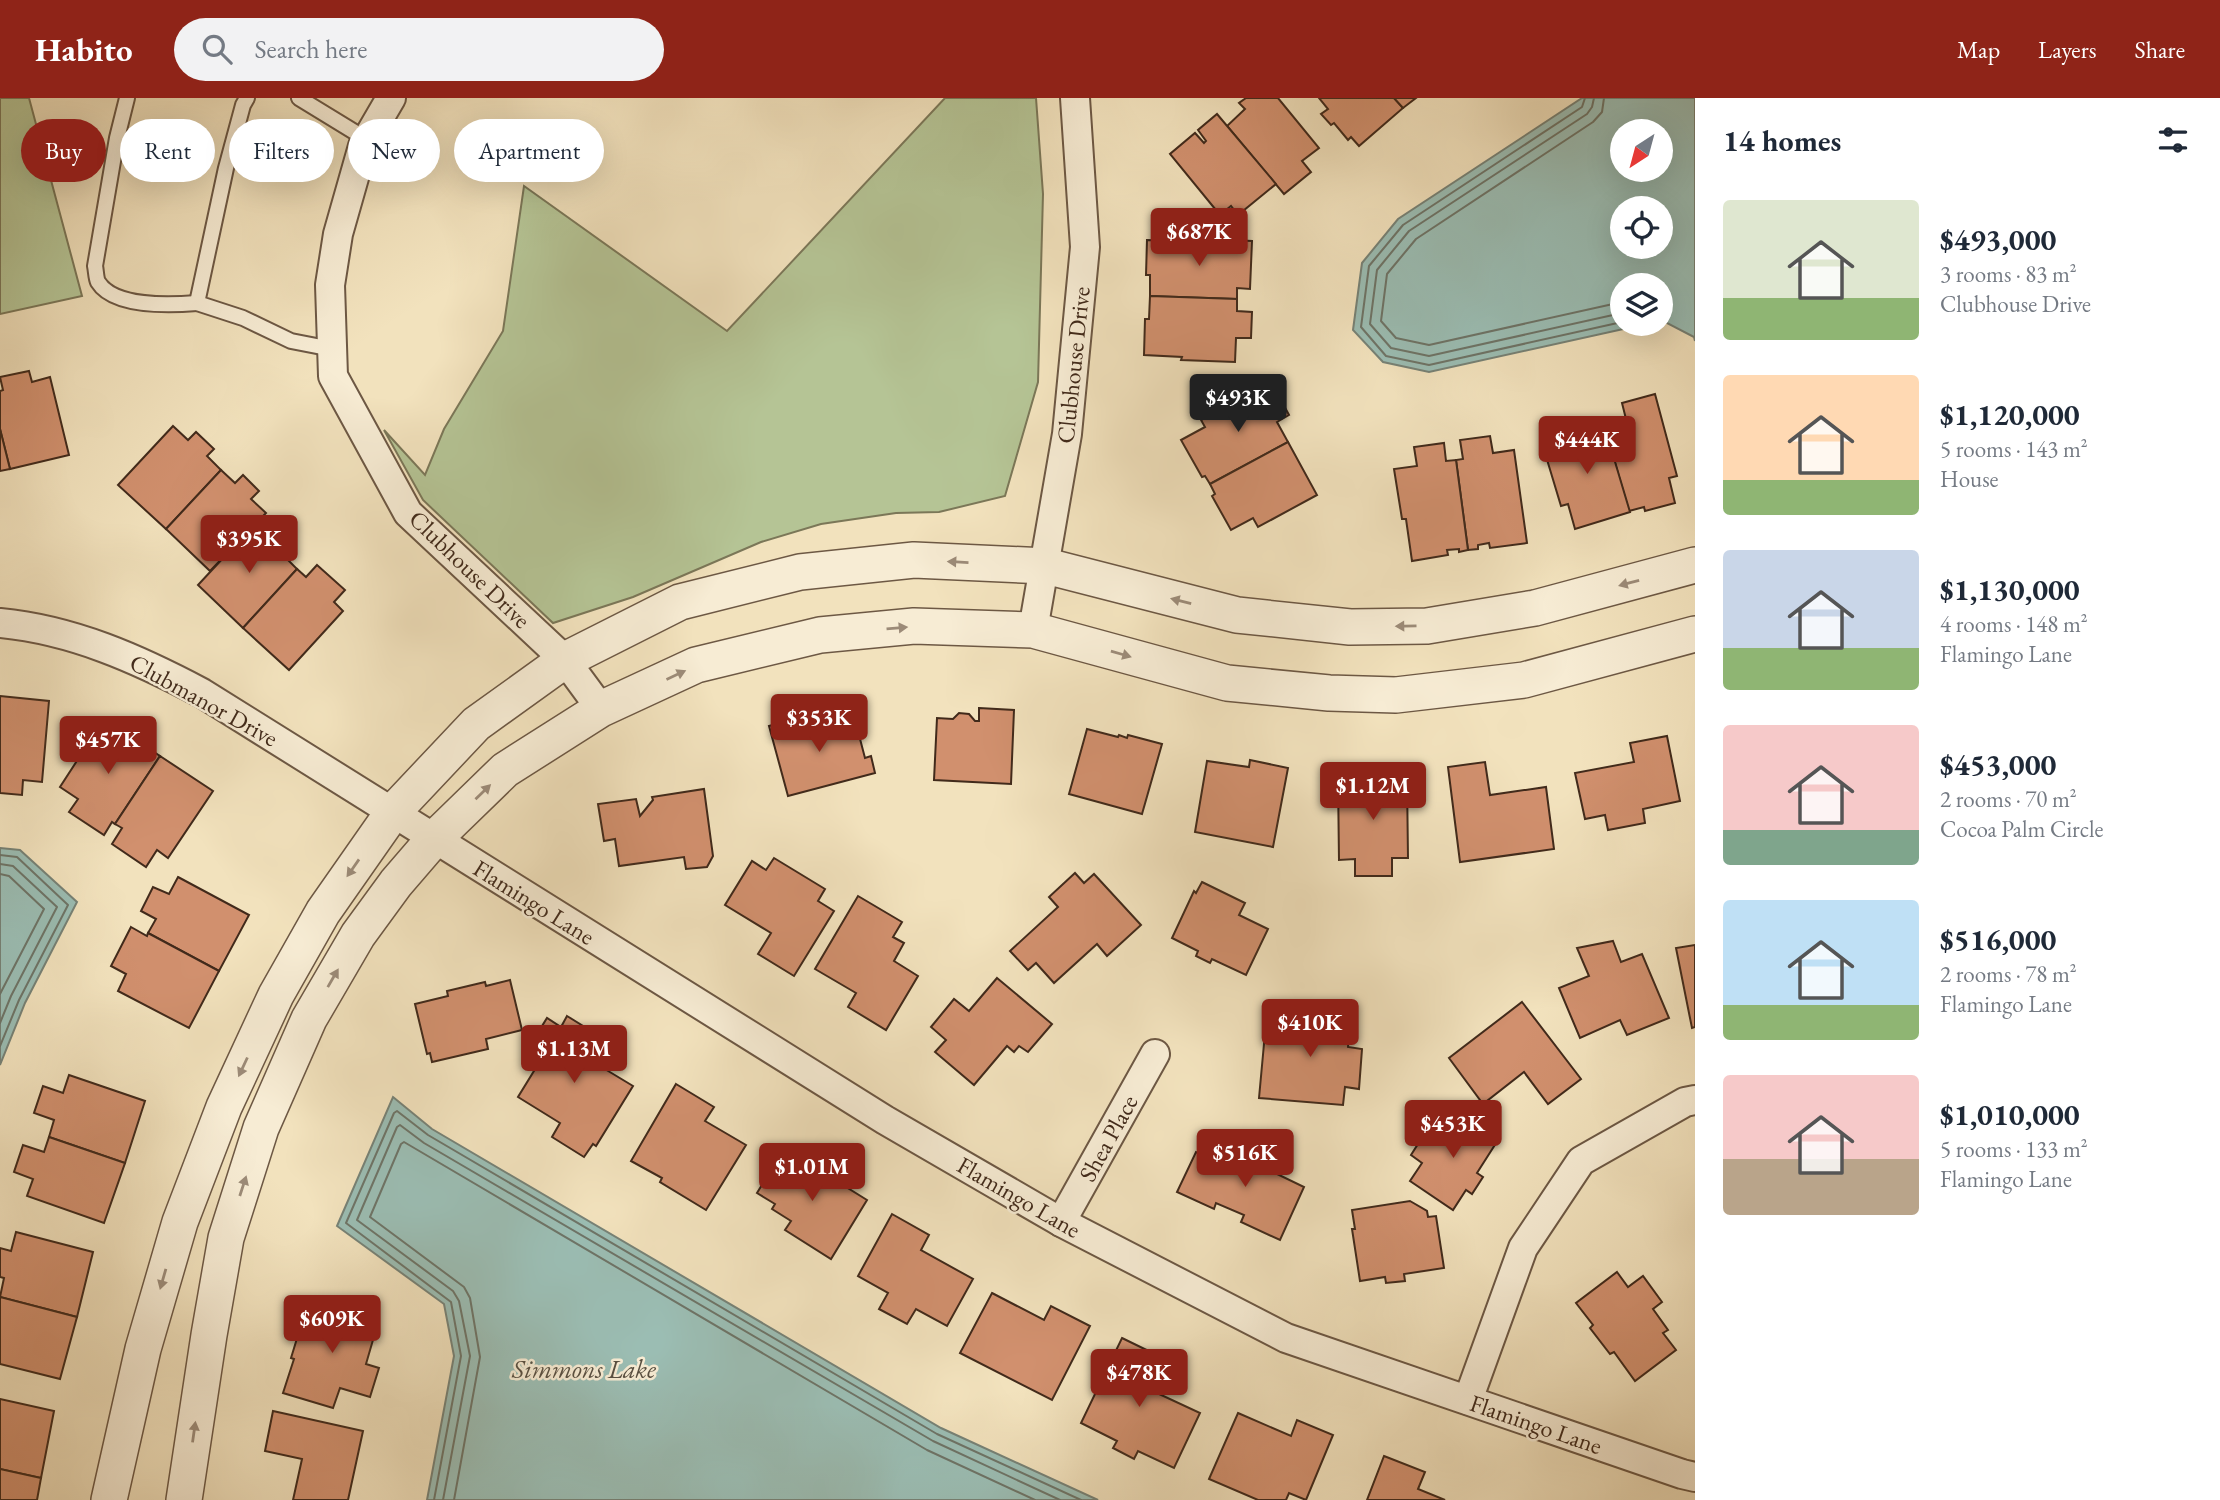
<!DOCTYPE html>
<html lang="en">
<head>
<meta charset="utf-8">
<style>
  :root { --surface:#fff; --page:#f2f2f3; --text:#1f2937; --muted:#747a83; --accent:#8f2418 }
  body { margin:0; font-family:"EB Garamond",serif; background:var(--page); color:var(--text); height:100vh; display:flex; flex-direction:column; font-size:26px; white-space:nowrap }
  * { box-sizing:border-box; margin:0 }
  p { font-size:23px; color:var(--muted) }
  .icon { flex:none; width:38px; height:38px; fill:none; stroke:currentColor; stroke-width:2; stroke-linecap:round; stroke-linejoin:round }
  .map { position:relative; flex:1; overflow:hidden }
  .side { display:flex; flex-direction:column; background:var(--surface); width:525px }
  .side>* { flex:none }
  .guide { position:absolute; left:21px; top:21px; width:665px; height:63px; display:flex; gap:14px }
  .needle { width:46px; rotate:216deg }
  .buttons { position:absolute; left:1610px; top:21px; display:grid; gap:14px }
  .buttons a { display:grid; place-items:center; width:63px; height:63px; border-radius:50%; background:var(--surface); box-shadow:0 7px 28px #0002; font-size:35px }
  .price { position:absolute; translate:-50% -60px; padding:0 16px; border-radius:7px; background:var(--accent); color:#fff; font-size:23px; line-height:46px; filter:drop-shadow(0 2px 4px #0008) }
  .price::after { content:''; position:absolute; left:50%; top:42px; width:21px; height:16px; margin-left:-10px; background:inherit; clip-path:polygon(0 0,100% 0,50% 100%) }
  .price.on { background:#222; color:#fff }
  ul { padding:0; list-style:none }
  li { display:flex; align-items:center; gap:21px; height:175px; padding:0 28px }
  li span { display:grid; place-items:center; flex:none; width:196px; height:140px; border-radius:7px; color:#555 }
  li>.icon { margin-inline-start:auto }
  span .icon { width:84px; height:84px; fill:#fffc; stroke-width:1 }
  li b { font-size:30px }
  h2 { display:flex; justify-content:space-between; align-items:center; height:84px; padding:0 28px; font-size:30px }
  .tag { padding:0 24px; border-radius:32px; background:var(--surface); box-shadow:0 7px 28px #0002; font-size:24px; line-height:63px }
  .tag.on { background:var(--accent); color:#fff }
  header { display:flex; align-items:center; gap:42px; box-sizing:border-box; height:98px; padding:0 35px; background:var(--accent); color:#fff }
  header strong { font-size:33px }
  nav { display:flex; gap:38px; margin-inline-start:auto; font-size:24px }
  .search { width:490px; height:63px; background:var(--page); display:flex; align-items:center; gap:18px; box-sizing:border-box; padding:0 24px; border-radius:38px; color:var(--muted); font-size:26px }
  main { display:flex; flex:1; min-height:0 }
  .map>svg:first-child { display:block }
  .green { fill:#b5c495; stroke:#7b7758; stroke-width:2 }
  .water { fill:#9bbdb3; stroke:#778276; stroke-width:2; fill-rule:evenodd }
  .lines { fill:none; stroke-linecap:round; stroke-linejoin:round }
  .shore { stroke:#6e7467; stroke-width:2 }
  .building { fill:#d1906e; stroke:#412a1b; stroke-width:2 }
  .service-casing { stroke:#6d5844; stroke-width:18 }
  .minor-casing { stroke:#6d5844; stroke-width:32 }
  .tertiary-casing { stroke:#6d5844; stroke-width:38 }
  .service { stroke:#f7ecd4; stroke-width:14 }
  .minor { stroke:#f7ecd4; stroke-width:28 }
  .tertiary { stroke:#f7ecd4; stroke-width:35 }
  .oneway { fill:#9c8b78 }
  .labels { text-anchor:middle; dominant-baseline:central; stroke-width:5; stroke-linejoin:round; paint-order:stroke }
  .street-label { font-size:24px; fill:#412a1b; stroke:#f7ecd4 }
  .water-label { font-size:26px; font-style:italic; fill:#584f41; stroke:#f7ecd4 }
</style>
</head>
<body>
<header>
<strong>Habito</strong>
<div class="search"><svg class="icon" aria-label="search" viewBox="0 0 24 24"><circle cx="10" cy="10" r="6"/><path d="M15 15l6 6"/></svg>Search here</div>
<nav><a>Map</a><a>Layers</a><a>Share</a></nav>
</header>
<main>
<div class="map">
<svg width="1695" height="1402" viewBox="0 0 1695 1402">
  <rect width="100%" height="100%" fill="#f2e2bd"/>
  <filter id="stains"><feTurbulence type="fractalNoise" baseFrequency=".00286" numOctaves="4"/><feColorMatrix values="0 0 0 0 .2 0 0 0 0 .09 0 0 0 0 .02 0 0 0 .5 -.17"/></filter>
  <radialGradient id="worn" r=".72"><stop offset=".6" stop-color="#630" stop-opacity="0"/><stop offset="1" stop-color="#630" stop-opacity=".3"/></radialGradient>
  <g class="green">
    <path d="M0,0H29L82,198L0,216Z"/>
    <path d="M945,0H1036L1043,96L1038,284L1005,398L939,414L896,415L821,426L761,444L633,499L553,525L423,402L384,332L425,377L444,331L503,233L524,88L727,233Z"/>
  </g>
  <g class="water">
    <path d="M1582,0H1695V243L1694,239L1661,222V187H1622V226H1646L1429,274L1383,264L1353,232L1362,165L1398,121ZM1622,33H1661V72H1622ZM1622,110H1661V149H1622Z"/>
    <path d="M0,750L20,752L77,804L25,905L0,967Z"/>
    <path d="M393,999L432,1031L941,1330L1098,1402H427L454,1258L444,1206L337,1128Z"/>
  </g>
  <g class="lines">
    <g class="shore">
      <path d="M1585,0L1582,9L1403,127L1369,168L1361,229L1386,258L1429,267L1622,224"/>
      <path d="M1594,0L1592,9L1587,16L1409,133L1377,172L1370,226L1391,250L1429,258L1622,215"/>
      <path d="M1604,0L1602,14L1593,24L1416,141L1387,176L1381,223L1396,240L1429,247L1622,204"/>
      <path d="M0,757L17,759L68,807L19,902L0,948"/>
      <path d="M0,766L13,768L57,809L11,898L0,925"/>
      <path d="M0,776L9,778L44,811L0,896"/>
      <path d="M434,1402L461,1258L451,1204L346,1125L394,1015L397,1013L428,1037L937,1336L1081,1402"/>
      <path d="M443,1402L470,1258L459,1203L453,1193L357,1122L397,1029L400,1027L424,1045L933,1343L1060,1402"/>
      <path d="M454,1402L480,1259L470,1200L464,1189L370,1119L401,1046L404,1044L927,1352L1035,1402"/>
    </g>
  </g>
  <g class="building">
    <path d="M1246,0H1278L1319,50L1302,63L1311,74L1284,96L1227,28L1245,11L1239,5Z"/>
    <path d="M1319,0H1394L1403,10L1359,48L1351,39L1348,42L1334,25L1331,27L1321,16L1328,11Z"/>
    <path d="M1394,0H1416L1403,10Z"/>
    <path d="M1217,16L1276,86L1238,117L1231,108L1220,117L1170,56L1195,35L1204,45L1206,43L1198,32Z"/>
    <path d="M1185,140L1252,143L1250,191L1237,190V201L1150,198V177H1146L1147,142L1185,143Z"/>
    <path d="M1150,198L1237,201V213L1252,214L1251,240H1236L1235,264L1181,262L1182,259L1144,257L1145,221H1149Z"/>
    <path d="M29,273L32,284L50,279L69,357L10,371L0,331V293L3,292L0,279Z"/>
    <path d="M1271,284L1289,317L1277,324L1288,344L1210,386L1205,378L1202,379L1181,342L1205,329L1201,322Z"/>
    <path d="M1655,296L1677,378L1669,380L1675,405L1645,413L1644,409L1629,413L1604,327L1626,321L1622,305Z"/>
    <path d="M1604,327L1630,414L1575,431L1568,406L1561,408L1542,345Z"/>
    <path d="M173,328L188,342L196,334L214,351L207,358L221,372L166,431L118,387Z"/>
    <path d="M0,331L10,371L0,373Z"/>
    <path d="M1490,338L1493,355L1514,352L1527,445L1490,450L1489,445L1478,447V451L1468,452L1456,362L1463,361L1460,342Z"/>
    <path d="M1288,344L1317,397L1258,429L1253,420L1231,432L1212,398L1215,396L1210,386Z"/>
    <path d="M1444,345L1446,363L1456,362L1468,452L1459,454V451L1447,452L1448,457L1412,463L1406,421H1402L1394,371L1417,368L1414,349Z"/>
    <path d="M221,372L235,385L243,377L259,393L251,401L266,415L210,473L166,431Z"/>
    <path d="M252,429L265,440L273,431L291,448L283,457L297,471L243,530L198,487Z"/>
    <path d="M317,467L345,492L334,504L343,513L289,572L243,530L297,471L306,479Z"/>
    <path d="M0,598L49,603L42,684L23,682L22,697L0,695Z"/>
    <path d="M979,610L1014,612L1011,686L934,682L937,620L953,621L959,615L969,616L975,623H979Z"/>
    <path d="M842,618L843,620L854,618L865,660L871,658L875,675L788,698L769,628L802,619L805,631L832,624L831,621Z"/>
    <path d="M104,621L160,658L115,726L112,724L104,737L69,714L78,701L60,689Z"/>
    <path d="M1087,631L1118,639L1119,637L1127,640L1128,637L1162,646L1142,716L1069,696Z"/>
    <path d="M1667,638L1680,703L1643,711L1645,725L1608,732L1605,717L1585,721L1575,675L1634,664L1630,645Z"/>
    <path d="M160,658L213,693L168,760L157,752L146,769L112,746L122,730L115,726Z"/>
    <path d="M1250,662L1288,670L1273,749L1195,734L1207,663L1249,669Z"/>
    <path d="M1485,664L1490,697L1546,689L1554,751L1460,764L1448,669Z"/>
    <path d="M1395,671V681H1407L1408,760H1392V778H1355V761L1339,762L1338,681L1368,680V672Z"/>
    <path d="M704,691L713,758L707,769L686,771L684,759L619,768L615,741L604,743L598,706L636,701L640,718L653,702L652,699Z"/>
    <path d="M774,760L825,791L818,803L834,813L794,878L758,856L771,835L725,807L752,763L766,772Z"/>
    <path d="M1075,775L1084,785L1094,776L1141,827L1107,858L1097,846L1054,885L1036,865L1028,872L1010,853L1058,809L1049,799Z"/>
    <path d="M178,779L249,817L219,873L148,835L156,821L141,813L153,789L169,796Z"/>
    <path d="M1202,784L1245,805L1239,817L1268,831L1246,877L1212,861L1210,865L1196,858L1198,853L1172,840L1194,793L1196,795Z"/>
    <path d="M858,798L902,824L893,839L904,845L894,863L918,878L886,932L848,909L856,895L815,871Z"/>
    <path d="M131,829L147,838L148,835L219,873L189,930L118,893L126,876L111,868Z"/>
    <path d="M1613,843L1621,864L1642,856L1669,920L1627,937L1620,922L1580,940L1559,890L1589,878L1577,850Z"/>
    <path d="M1695,847V929L1692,930L1676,850Z"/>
    <path d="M997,880L1052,926L1028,954L1019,948L1014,954L1007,948L974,987L935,954L946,942L931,929L954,901L969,913Z"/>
    <path d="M510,882L522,932L486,941L488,951L432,964L430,955L427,956L415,906L448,898L447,893L485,884L486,888Z"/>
    <path d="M1522,904L1581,981L1548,1006L1524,974L1483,1006L1449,960Z"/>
    <path d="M1285,911L1351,917L1348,949L1362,951L1359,991L1345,989L1343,1007L1259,1000L1265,935L1282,937Z"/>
    <path d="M567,918L604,941L590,962L633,988L596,1048L593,1046L584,1059L552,1039L560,1025L518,999L545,955L531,946L547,920L561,929Z"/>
    <path d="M69,977L145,1003L125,1065L49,1039L54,1022L34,1015L43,988L63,995Z"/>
    <path d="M676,986L714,1009L705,1023L746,1047L706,1112L660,1084L662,1080L631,1063Z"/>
    <path d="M1456,1013L1498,1042L1477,1075L1483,1079L1472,1096L1466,1092L1453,1112L1410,1083L1422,1065L1411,1057L1425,1035L1437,1043Z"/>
    <path d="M49,1039L125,1065L104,1125L27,1098L33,1081L14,1074L23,1047L44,1054Z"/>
    <path d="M1254,1047L1283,1061L1277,1076L1304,1089L1280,1142L1241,1124L1244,1117L1216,1105L1214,1111L1177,1094L1196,1054L1217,1064L1218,1060L1230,1066L1234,1056L1247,1062Z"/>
    <path d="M784,1051L844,1084L843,1087L867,1102L831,1161L785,1132L791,1123L772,1111L775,1106L757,1095Z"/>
    <path d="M1410,1103L1427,1113L1428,1119L1436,1118L1444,1170L1404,1176L1405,1183L1386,1185L1385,1179L1360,1183L1352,1131H1355L1352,1112Z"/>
    <path d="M892,1116L929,1137L921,1152L973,1181L947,1228L916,1211L907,1226L879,1211L888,1195L858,1178Z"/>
    <path d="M16,1134L93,1154L77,1219L0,1199L4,1180L0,1179V1150L11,1153Z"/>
    <path d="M1617,1174L1628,1189L1643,1178L1662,1204L1653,1211L1668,1232L1663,1235L1676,1252L1635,1283L1614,1254L1610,1256L1590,1230L1593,1227L1576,1205Z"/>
    <path d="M992,1195L1044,1222L1051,1208L1090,1228L1052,1302L960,1255Z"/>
    <path d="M0,1199L77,1219L60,1281L0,1266Z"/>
    <path d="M312,1201L375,1220L371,1234L375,1235L366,1266L379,1270L370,1299L340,1290L333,1310L283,1295L294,1261L291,1260L302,1224L305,1225Z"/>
    <path d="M1122,1240L1159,1258L1144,1289L1200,1315L1174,1370L1138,1353L1134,1361L1113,1350L1117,1343L1081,1325Z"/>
    <path d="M0,1301L54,1313L41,1380L0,1371Z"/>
    <path d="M273,1313L363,1333L348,1402H293L302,1361L265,1353Z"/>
    <path d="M1238,1315L1291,1338L1297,1322L1333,1337L1306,1402L1289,1395L1286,1402H1258L1209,1381Z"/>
    <path d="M1384,1358L1425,1374L1418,1391L1445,1402H1367Z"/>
    <path d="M0,1371L41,1380L37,1402H0Z"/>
  </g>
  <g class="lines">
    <g class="service-casing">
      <g id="service">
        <path d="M127,0L117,40L95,168C96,172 96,180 98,184C114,210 172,207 197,205"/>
        <path d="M247,0L243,7L226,70L197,205L243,220L291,243L332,251"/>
        <path d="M299,0L366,41"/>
      </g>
    </g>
    <g class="minor-casing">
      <g id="minor">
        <path d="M391,0L363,48L338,136L330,187L333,278L408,415L565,562L601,611"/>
        <path d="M0,525C73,532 138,561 202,595L885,1022L1061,1124L1286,1240L1682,1376L1695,1379"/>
        <path d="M1033,532L1067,336L1085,149L1075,0"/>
        <path d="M1061,1124L1155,956"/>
        <path d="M1468,1302L1523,1150L1581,1063L1685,1004L1695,1002"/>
      </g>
    </g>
    <g class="tertiary-casing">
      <g id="tertiary">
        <path d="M109,1402L143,1251L180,1124L224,1009L276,897L323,814L393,714L476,626L565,562L680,504L800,474L914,462L1046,468L1237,517L1350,529L1427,528L1535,510L1695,467"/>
        <path d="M184,1402L209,1237L226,1140L261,1030L309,921L358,837L396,785L433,742L505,672L601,611L696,567L820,537L914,528L1033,532L1227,585L1329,595L1396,597L1524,582L1695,536"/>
      </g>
    </g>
    <use href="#service" class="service"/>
    <use href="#minor" class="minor"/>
    <use href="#tertiary" class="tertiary"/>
  </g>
  <defs><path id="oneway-solid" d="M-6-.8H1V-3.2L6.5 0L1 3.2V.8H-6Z" transform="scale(1.75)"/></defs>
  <g class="oneway">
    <use href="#oneway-solid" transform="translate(958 464) rotate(-177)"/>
    <use href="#oneway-solid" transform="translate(1629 485) rotate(165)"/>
    <use href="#oneway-solid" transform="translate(1181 503) rotate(-166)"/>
    <use href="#oneway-solid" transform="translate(1406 528) rotate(179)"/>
    <use href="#oneway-solid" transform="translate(897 530) rotate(-5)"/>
    <use href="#oneway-solid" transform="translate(1121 556) rotate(16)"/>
    <use href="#oneway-solid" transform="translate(676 577) rotate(-25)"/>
    <use href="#oneway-solid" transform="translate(483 694) rotate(-44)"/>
    <use href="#oneway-solid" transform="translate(353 770) rotate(125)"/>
    <use href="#oneway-solid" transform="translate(333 880) rotate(-60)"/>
    <use href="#oneway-solid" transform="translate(243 969) rotate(115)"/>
    <use href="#oneway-solid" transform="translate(243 1088) rotate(-72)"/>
    <use href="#oneway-solid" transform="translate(163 1181) rotate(106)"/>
    <use href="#oneway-solid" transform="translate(194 1334) rotate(-82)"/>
  </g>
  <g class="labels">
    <g class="street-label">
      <text transform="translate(1073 267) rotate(-84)">Clubhouse Drive</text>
      <text transform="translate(470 471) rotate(44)">Clubhouse Drive</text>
      <text transform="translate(204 602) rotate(29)">Clubmanor Drive</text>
      <text transform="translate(534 804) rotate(32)">Flamingo Lane</text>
      <text transform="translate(1108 1040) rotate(-61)">Shea Place</text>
      <text transform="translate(1019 1099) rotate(30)">Flamingo Lane</text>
      <text transform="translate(1536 1326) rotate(19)">Flamingo Lane</text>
    </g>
    <g class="water-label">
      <text x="584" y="1271">Simmons Lake</text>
    </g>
  </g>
  <rect width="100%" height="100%" filter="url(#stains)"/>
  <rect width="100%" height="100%" fill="url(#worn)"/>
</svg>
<div class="buttons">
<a><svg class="needle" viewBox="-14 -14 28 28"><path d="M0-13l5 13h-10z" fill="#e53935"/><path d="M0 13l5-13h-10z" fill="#747a83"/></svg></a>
<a><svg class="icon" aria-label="locate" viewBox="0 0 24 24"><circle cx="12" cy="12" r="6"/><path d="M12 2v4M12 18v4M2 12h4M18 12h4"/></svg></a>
<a><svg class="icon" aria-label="layers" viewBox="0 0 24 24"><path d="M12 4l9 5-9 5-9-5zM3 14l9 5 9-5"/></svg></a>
</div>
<b class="price" style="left:1199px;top:170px">$687K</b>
<b class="price on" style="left:1238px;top:336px">$493K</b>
<b class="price" style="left:1587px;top:378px">$444K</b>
<b class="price" style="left:249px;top:477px">$395K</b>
<b class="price" style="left:819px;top:656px">$353K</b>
<b class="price" style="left:108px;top:678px">$457K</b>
<b class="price" style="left:1373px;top:724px">$1.12M</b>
<b class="price" style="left:1310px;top:961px">$410K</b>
<b class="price" style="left:574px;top:987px">$1.13M</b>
<b class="price" style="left:1453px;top:1062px">$453K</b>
<b class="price" style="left:1245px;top:1091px">$516K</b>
<b class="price" style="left:812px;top:1105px">$1.01M</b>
<b class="price" style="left:332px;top:1257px">$609K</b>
<b class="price" style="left:1139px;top:1311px">$478K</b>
<div class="guide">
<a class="tag on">Buy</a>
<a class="tag">Rent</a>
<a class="tag">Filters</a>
<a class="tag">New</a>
<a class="tag">Apartment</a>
</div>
</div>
<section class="side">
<h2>14 homes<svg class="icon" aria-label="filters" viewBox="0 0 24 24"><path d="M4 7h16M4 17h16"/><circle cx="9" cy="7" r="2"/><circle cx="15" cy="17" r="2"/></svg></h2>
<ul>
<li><span style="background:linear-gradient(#dfe7d0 70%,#8fb573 0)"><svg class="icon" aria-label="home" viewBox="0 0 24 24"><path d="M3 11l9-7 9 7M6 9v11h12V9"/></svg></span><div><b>$493,000</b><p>3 rooms · 83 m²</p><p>Clubhouse Drive</p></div></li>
<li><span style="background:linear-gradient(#ffd9b3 75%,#8fb573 0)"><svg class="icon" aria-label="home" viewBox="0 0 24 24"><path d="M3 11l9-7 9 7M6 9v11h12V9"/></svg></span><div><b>$1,120,000</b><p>5 rooms · 143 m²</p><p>House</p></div></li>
<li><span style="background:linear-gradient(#c9d6e8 70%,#8fb573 0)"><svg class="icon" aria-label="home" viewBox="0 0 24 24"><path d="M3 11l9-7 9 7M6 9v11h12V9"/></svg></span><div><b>$1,130,000</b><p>4 rooms · 148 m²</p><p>Flamingo Lane</p></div></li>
<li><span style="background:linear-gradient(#f6c9c9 75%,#7fa58c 0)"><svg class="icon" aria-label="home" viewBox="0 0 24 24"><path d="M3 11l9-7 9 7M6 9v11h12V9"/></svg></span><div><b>$453,000</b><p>2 rooms · 70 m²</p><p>Cocoa Palm Circle</p></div></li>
<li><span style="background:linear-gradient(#bfe0f5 75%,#8fb573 0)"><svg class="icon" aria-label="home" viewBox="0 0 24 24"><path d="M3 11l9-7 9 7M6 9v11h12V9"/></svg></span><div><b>$516,000</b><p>2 rooms · 78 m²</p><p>Flamingo Lane</p></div></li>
<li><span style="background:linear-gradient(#f6c9c9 60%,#b9a48a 0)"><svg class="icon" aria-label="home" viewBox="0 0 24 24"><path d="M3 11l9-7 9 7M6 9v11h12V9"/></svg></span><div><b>$1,010,000</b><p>5 rooms · 133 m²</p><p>Flamingo Lane</p></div></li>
</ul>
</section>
</main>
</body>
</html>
